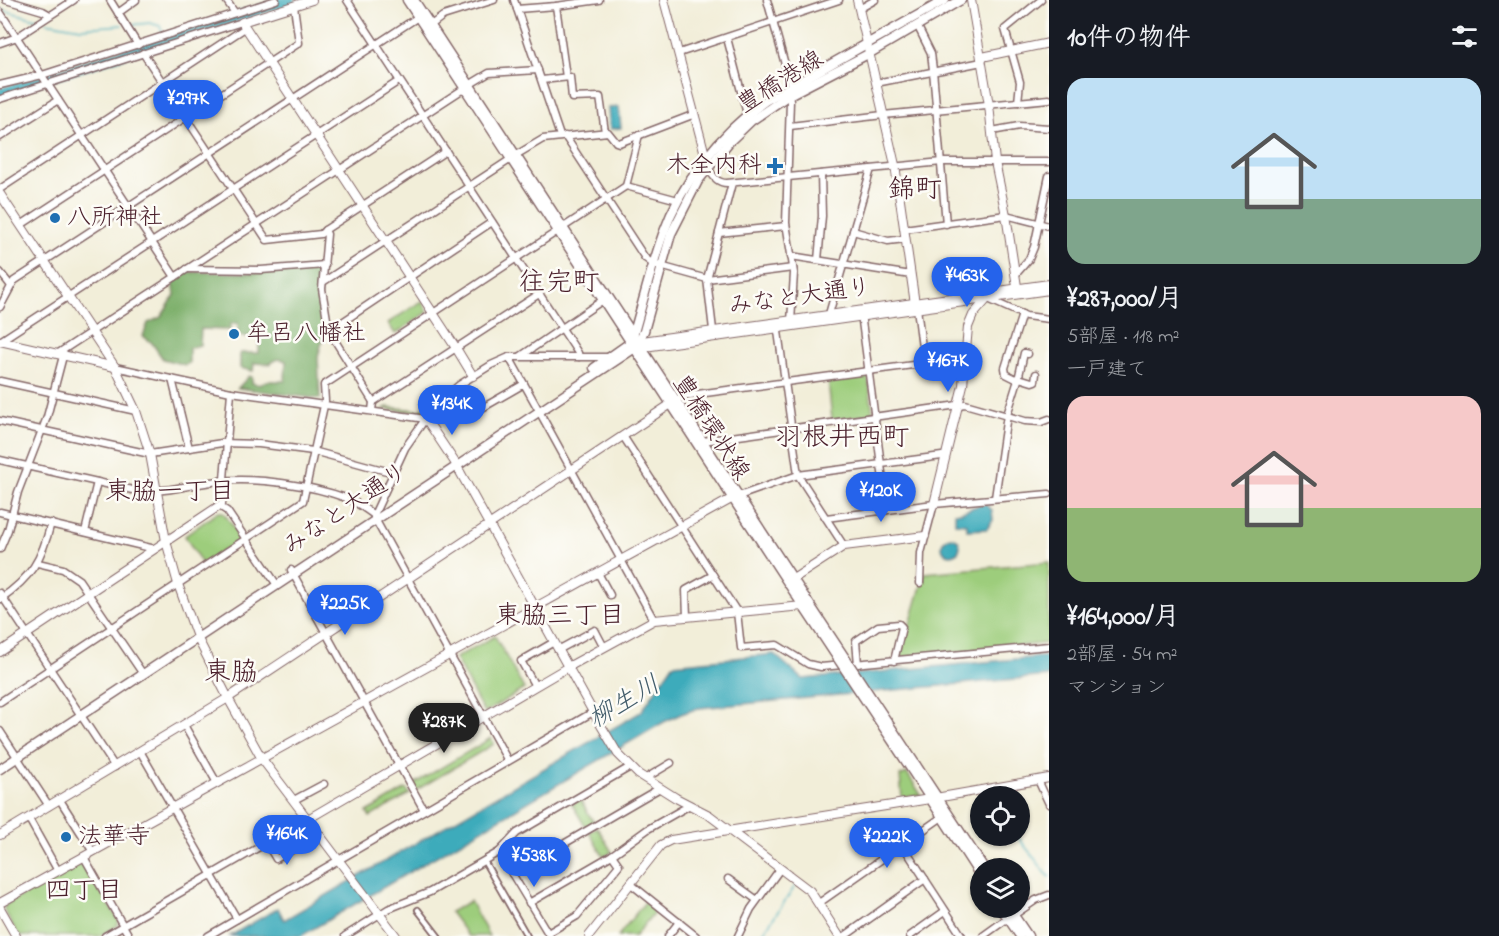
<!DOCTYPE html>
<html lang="ja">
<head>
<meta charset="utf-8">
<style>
  :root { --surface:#171b24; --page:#242831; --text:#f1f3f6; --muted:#9ea1a6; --accent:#2563eb }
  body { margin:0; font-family:"Indie Flower","Klee One",sans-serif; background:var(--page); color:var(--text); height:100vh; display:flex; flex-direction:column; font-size:22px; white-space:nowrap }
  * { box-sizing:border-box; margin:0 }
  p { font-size:20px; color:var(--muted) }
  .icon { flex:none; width:33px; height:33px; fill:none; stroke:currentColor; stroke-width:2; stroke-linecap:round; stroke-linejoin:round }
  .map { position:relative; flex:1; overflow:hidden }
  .sheet { display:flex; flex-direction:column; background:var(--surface); width:450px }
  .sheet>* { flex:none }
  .fabs { position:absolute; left:970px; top:786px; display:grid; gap:12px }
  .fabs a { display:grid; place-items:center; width:60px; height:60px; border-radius:50%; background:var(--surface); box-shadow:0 2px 4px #0004; font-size:30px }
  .price { position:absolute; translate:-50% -51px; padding:0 14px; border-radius:21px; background:var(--accent); color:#fff; font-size:20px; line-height:39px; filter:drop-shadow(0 2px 3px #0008) }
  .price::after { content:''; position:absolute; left:50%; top:36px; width:18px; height:14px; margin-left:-9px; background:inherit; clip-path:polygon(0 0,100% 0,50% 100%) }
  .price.on { background:#222; color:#fff }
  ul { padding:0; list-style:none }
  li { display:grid; align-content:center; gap:12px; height:318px; padding:0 18px }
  li span { display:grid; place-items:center; height:186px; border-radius:18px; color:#555 }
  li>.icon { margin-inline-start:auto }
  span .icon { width:108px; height:108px; fill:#fffc; stroke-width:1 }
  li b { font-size:26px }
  h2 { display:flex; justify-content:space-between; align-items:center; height:72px; padding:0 18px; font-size:26px }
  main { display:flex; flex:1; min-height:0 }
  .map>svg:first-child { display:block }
  .green { fill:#9dcd7c; stroke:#747654; stroke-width:1.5 }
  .forest { fill:#7eb06c; stroke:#64684c; stroke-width:1.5 }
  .water { fill:#3cabbb; stroke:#436573; stroke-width:1.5 }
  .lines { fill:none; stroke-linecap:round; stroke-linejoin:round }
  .stream { stroke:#3cabbb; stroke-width:1.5 }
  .river { stroke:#3cabbb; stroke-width:10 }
  .pedestrian-casing { stroke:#856768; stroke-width:8 }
  .minor-casing { stroke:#856768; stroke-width:9 }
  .tertiary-casing { stroke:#856768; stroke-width:10 }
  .secondary-casing { stroke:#856768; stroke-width:11 }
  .pedestrian { stroke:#fff; stroke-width:4.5 }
  .minor { stroke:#fff; stroke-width:6 }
  .tertiary { stroke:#fff; stroke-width:8 }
  .secondary { stroke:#fff; stroke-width:8 }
  .secondary-bridge-casing { stroke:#856768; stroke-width:11; stroke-linecap:butt }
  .secondary-bridge { stroke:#fff; stroke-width:8 }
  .poi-dot { fill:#1f6fb2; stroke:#fdfcf7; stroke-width:2 }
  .labels { text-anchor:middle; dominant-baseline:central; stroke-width:5; stroke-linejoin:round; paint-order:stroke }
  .street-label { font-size:24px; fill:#4a1f2b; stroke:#fdfcf7 }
  .poi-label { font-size:24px; fill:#4a1f2b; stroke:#fdfcf7; text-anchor:start }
  .neighbourhood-label { font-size:26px; fill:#4a1f2b; stroke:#fdfcf7 }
  .water-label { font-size:26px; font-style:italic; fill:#445e6c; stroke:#fdfcf7 }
  .quarter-label { font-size:27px; fill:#4a1f2b; stroke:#fdfcf7 }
</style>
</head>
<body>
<main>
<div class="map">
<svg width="1049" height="936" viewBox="0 0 1049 936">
  <rect width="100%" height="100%" fill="#fdfcf7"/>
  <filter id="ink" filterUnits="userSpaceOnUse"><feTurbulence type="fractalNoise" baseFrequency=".0167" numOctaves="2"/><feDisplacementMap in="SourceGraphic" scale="12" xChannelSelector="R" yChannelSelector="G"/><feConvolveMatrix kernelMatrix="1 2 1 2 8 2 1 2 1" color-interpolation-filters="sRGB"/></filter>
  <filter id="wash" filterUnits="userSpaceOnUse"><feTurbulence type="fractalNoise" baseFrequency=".008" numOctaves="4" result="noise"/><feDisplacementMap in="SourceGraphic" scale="24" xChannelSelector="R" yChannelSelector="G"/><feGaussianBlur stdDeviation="1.35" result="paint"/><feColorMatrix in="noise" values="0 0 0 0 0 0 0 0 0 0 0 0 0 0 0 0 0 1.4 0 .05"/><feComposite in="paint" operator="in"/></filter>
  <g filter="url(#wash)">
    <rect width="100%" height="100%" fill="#f2eed9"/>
    <g class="green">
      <path d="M422,301L428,312L395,334L388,323Z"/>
      <path d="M866,374L868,375L873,414L832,420L828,380Z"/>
      <path d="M447,385L450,388L425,413L384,409L387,407L420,410Z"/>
      <path d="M218,512H223L242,539L202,564L185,536Z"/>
      <path d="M1049,562V643L900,658L925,573Z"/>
      <path d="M495,636L524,689L486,712L483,711L455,658Z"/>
      <path d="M491,738L494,744L415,791L412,785Z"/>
      <path d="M907,773L921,795L902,798L900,776Z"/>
      <path d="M406,789L410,794L370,817L367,812Z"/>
      <path d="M580,799L594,823L586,828L572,804Z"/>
      <path d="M597,827L612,852L604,857L589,832Z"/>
      <path d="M81,863L84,864L119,921L117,926L100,936H19L4,910L5,905Z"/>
      <path d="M470,901L489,936H468L450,912Z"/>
      <path d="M645,902L656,910L635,936H618Z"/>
    </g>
    <path class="forest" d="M320,268L319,288L325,332L318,356L320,399L238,388L249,376L252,377V383L260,385L266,381H285L286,361C279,358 276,359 270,364L254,363L253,371L240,368V353H259V337L238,336V323L231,324L230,330L201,329L200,345L189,348V363L185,365L163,359L152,343L143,336L148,323L161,317L175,295L173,282L187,272L261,273Z"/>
    <g class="water">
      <path d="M619,107L621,128L610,129L608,108Z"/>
      <path d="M985,504L992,510L993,520L987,529L967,530V524L955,523V513C966,512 974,505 985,504Z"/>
      <circle cx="951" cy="546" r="9"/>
      <path d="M774,654L803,679L1049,656V676L699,708L681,714L664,722L301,936H230L278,908L284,920L641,712L673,664Z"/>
    </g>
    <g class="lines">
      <g class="stream">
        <path d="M3,10L39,20"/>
        <path d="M46,22L81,28L122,25"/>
        <path d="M129,25L150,23L160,26L163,34"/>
        <path d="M984,793L987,796"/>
        <path d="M1017,836L1049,877"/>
        <path d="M761,936L796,885"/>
      </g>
      <path class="river" d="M0,93L290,0"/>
    </g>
  </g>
  <g filter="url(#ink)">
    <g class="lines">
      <g class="pedestrian-casing">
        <g id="pedestrian">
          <path d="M484,861L527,936"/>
          <path d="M418,910L438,936"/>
        </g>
      </g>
      <g class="minor-casing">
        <g id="minor">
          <path d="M6,0L43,11L50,15"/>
          <path d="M110,0L138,45"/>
          <path d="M226,0L235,13"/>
          <path d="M347,0L578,353L579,357"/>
          <path d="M514,0L560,136"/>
          <path d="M767,0L791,86"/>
          <path d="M556,6L566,77"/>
          <path d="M517,9L556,6L599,0"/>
          <path d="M859,9L875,0"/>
          <path d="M0,12L175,277"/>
          <path d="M118,13L136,0"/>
          <path d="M431,25L443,16L494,0"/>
          <path d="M917,25L931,53L933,70L946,224"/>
          <path d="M727,38L747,114"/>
          <path d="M0,43L17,37L74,0"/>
          <path d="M143,53L267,240L321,234L325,230"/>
          <path d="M679,53L839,0"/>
          <path d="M542,80L570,77L572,98L600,97L605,132"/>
          <path d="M876,83L982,62"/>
          <path d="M0,85L42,75L276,0"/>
          <path d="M789,95L790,101L786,223L794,273L791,322"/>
          <path d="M0,99L242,22"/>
          <path d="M1018,102L1020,82L1005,29L1041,0"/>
          <path d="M790,126L883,115L1049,99"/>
          <path d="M992,131L1019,126L1049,128"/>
          <path d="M565,136L645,258L653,264L707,279L793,268"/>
          <path d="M0,137L58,100"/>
          <path d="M516,155L543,139L608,132L616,142L619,143L695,114"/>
          <path d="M708,167C712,176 717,183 727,183L942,162H1049"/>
          <path d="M626,186L639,135"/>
          <path d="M0,189L245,28"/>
          <path d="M21,225L299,43L294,6"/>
          <path d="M904,229L1006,215L1049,226"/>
          <path d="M853,231L888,241L905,239"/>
          <path d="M719,233L786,226"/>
          <path d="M791,256L911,275"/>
          <path d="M818,260L822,216L821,174"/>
          <path d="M187,269L261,270L325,265"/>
          <path d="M0,272L11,286"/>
          <path d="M1016,274L1029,259L1034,247L1049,176"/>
          <path d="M323,282L511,159"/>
          <path d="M988,299L1026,316L1049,319"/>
          <path d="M0,307L14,281L418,17"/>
          <path d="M917,308L924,363"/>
          <path d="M829,314L871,169"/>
          <path d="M861,314L887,510"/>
          <path d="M777,324L798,475L844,546"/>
          <path d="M713,330L707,279L732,183"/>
          <path d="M329,331L492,222"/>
          <path d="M0,341L399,81"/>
          <path d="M57,354L474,82L489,73L538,70"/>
          <path d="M521,356L603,300"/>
          <path d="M509,357L537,407"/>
          <path d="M115,367L231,392L426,419"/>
          <path d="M1019,378L1032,382L1035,381L1036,374"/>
          <path d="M172,379L189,448"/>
          <path d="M1018,380L1024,353L1028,354"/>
          <path d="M0,381L136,411"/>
          <path d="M231,392L222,504L219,506L227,511L277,585"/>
          <path d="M676,400L683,396L965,358"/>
          <path d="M373,402L539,294"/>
          <path d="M484,407L524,384"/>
          <path d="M372,411L373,402L329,331L322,289L327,234L325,230L446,151"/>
          <path d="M539,411L654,620"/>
          <path d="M0,421L150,454L222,443L259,444L313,451L394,473"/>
          <path d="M623,436L737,612L741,648L777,645L808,664L821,667L1049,646"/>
          <path d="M703,441L965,404L1025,421L1041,422L1049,419"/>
          <path d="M0,460L137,491C166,493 191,484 219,481C257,477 310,485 346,498C357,502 365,509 374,515L405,448L433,408L459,385L491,365L509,357H610"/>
          <path d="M739,496L798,475L942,456L945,457"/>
          <path d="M995,498L1007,415L1018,380L1006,374L1005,368L1022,314"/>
          <path d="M0,512L155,549"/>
          <path d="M374,517L508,761"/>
          <path d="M826,518L934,504L1049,494"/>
          <path d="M85,532L97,482"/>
          <path d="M0,549L8,530L18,492L47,417L63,356"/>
          <path d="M38,563L63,569L79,580L143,674"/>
          <path d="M291,570L424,810"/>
          <path d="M598,573L610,595"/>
          <path d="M920,583L921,553L934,504"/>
          <path d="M0,593L115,767"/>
          <path d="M0,599C31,578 42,559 51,523"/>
          <path d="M687,617L686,590L713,575"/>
          <path d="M558,650L595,630L604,647"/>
          <path d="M858,664L856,641L878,626L899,624L902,627L894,661"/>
          <path d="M535,686L521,661L554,642"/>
          <path d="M0,702L303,501L325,401L324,385L626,186L678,200"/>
          <path d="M184,725L217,783"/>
          <path d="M0,731L49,806"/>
          <path d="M140,751L237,919"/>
          <path d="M646,778L671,763"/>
          <path d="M1038,780L1049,804"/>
          <path d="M60,800L93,852"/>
          <path d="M294,800L324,784"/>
          <path d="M29,819L58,871"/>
          <path d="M266,842L276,859L319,834"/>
          <path d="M902,844L962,936"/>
          <path d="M499,852L549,935"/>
          <path d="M84,857L129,936"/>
          <path d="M512,874L660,788"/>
          <path d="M728,879L757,900"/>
          <path d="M631,884L696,936"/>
          <path d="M529,903L612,855L648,829L690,805"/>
          <path d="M819,903L942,817"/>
          <path d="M1014,915L1036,900L1049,895"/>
          <path d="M548,933L577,916L619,865L612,855"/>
          <path d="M105,936L308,819"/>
          <path d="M208,936L593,712"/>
          <path d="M345,936L388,909L430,892L499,852L517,833L630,767"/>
          <path d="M668,936L679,922"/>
          <path d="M738,936L751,909L780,869"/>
          <path d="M845,936L925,879"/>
          <path d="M910,936L945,911"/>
          <path d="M983,936L1008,918"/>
        </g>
      </g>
      <g class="tertiary-casing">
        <g id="tertiary">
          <path d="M312,0L242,22L456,348L473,376"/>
          <path d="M664,0L706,158"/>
          <path d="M857,0L895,165L915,304"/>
          <path d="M971,0L989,105L995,162L1006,215L1018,293"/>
          <path d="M982,57L1049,43"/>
          <path d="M0,194L115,367L136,411L150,454L166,541L178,584L197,637L228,698L262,759L396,936"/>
          <path d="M0,341L115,367"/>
          <path d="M635,342L1049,284"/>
          <path d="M637,348L1049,290"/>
          <path d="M426,419L454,461L593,712L618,754L638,774L676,798L709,815L810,891L839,936"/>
          <path d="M934,504L963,385L968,327L973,315L987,299"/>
          <path d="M793,579L844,546L925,536"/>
          <path d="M0,652L219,506"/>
          <path d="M308,819L568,667L654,620L803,606"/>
          <path d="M0,835L228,698L671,404"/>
          <path d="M0,903L733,498"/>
          <path d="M0,908L16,936"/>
          <path d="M589,936L661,845L671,840L930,799L1049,778"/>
        </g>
      </g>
      <g class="secondary-casing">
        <g id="secondary">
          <path d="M407,0L805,609"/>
          <path d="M414,0L810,605"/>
          <path d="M633,336C643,302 651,268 663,234C682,181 720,134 765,101L945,0"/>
          <path d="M594,368L631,342"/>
          <path d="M916,765L984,868"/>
          <path d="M0,769L635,348L644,331L671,234L698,181L729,142L751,121L789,95L870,53L961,0"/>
          <path d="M911,769L981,877"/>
          <path d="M1001,908L1020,936"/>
          <path d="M1009,908L1028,936"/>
        </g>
      </g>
      <use href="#pedestrian" class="pedestrian"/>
      <use href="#minor" class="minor"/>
      <use href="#tertiary" class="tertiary"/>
      <use href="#secondary" class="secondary"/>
      <g class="secondary-bridge-casing">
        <g id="secondary-bridge">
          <path d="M810,605L916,765"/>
          <path d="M805,609L911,769"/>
        </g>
      </g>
      <use href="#secondary-bridge" class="secondary-bridge"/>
    </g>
  </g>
  <g class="poi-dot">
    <path d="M772 157h6v6h6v6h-6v6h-6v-6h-6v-6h6z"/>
    <circle cx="55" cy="218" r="6"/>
    <circle cx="234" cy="334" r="6"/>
    <circle cx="66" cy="837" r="6"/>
  </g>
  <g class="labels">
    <g class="street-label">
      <text transform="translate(781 83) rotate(-32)">豊橋港線</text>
      <text transform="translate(800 298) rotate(-8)">みなと大通り</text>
      <text transform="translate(710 428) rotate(57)">豊橋環状線</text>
      <text transform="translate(346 510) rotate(-34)">みなと大通り</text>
    </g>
    <g class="poi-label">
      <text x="762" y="166" text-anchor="end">木全内科</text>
      <text x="67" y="218">八所神社</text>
      <text x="246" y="334">牟呂八幡社</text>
      <text x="78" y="837">法華寺</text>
    </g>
    <g class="neighbourhood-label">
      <text x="170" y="493">東脇一丁目</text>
      <text x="560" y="617">東脇三丁目</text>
      <text x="84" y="892">四丁目</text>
    </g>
    <g class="water-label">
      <text transform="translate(625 703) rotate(-30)">柳生川</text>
    </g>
    <g class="quarter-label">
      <text x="915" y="190">錦町</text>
      <text x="559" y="283">往完町</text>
      <text x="842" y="438">羽根井西町</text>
      <text x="231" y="673">東脇</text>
    </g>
  </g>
</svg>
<div class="fabs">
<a><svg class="icon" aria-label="locate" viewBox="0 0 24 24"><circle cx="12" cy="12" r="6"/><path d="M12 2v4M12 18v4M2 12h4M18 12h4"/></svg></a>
<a><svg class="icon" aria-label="layers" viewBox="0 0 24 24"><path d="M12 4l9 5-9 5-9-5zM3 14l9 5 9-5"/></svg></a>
</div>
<b class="price" style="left:188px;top:131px">¥297K</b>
<b class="price" style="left:967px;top:308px">¥463K</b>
<b class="price" style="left:948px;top:393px">¥167K</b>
<b class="price" style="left:452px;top:436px">¥134K</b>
<b class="price" style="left:881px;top:523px">¥120K</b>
<b class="price" style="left:345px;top:636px">¥225K</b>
<b class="price on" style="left:444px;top:754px">¥287K</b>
<b class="price" style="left:287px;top:866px">¥164K</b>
<b class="price" style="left:887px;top:869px">¥222K</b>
<b class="price" style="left:534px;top:888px">¥538K</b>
</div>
<section class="sheet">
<h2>10件の物件<svg class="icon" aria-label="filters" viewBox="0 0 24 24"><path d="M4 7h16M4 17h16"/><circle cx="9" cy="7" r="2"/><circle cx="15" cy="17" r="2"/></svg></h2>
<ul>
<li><span style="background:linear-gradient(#bfe0f5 65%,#7fa58c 0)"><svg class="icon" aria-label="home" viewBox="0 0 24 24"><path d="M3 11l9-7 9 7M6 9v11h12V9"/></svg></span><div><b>¥287,000/月</b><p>5部屋 · 118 m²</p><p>一戸建て</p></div></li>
<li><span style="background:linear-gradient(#f6c9c9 60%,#8fb573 0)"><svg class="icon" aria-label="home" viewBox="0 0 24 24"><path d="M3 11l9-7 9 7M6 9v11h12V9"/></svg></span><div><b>¥164,000/月</b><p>2部屋 · 54 m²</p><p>マンション</p></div></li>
</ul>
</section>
</main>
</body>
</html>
